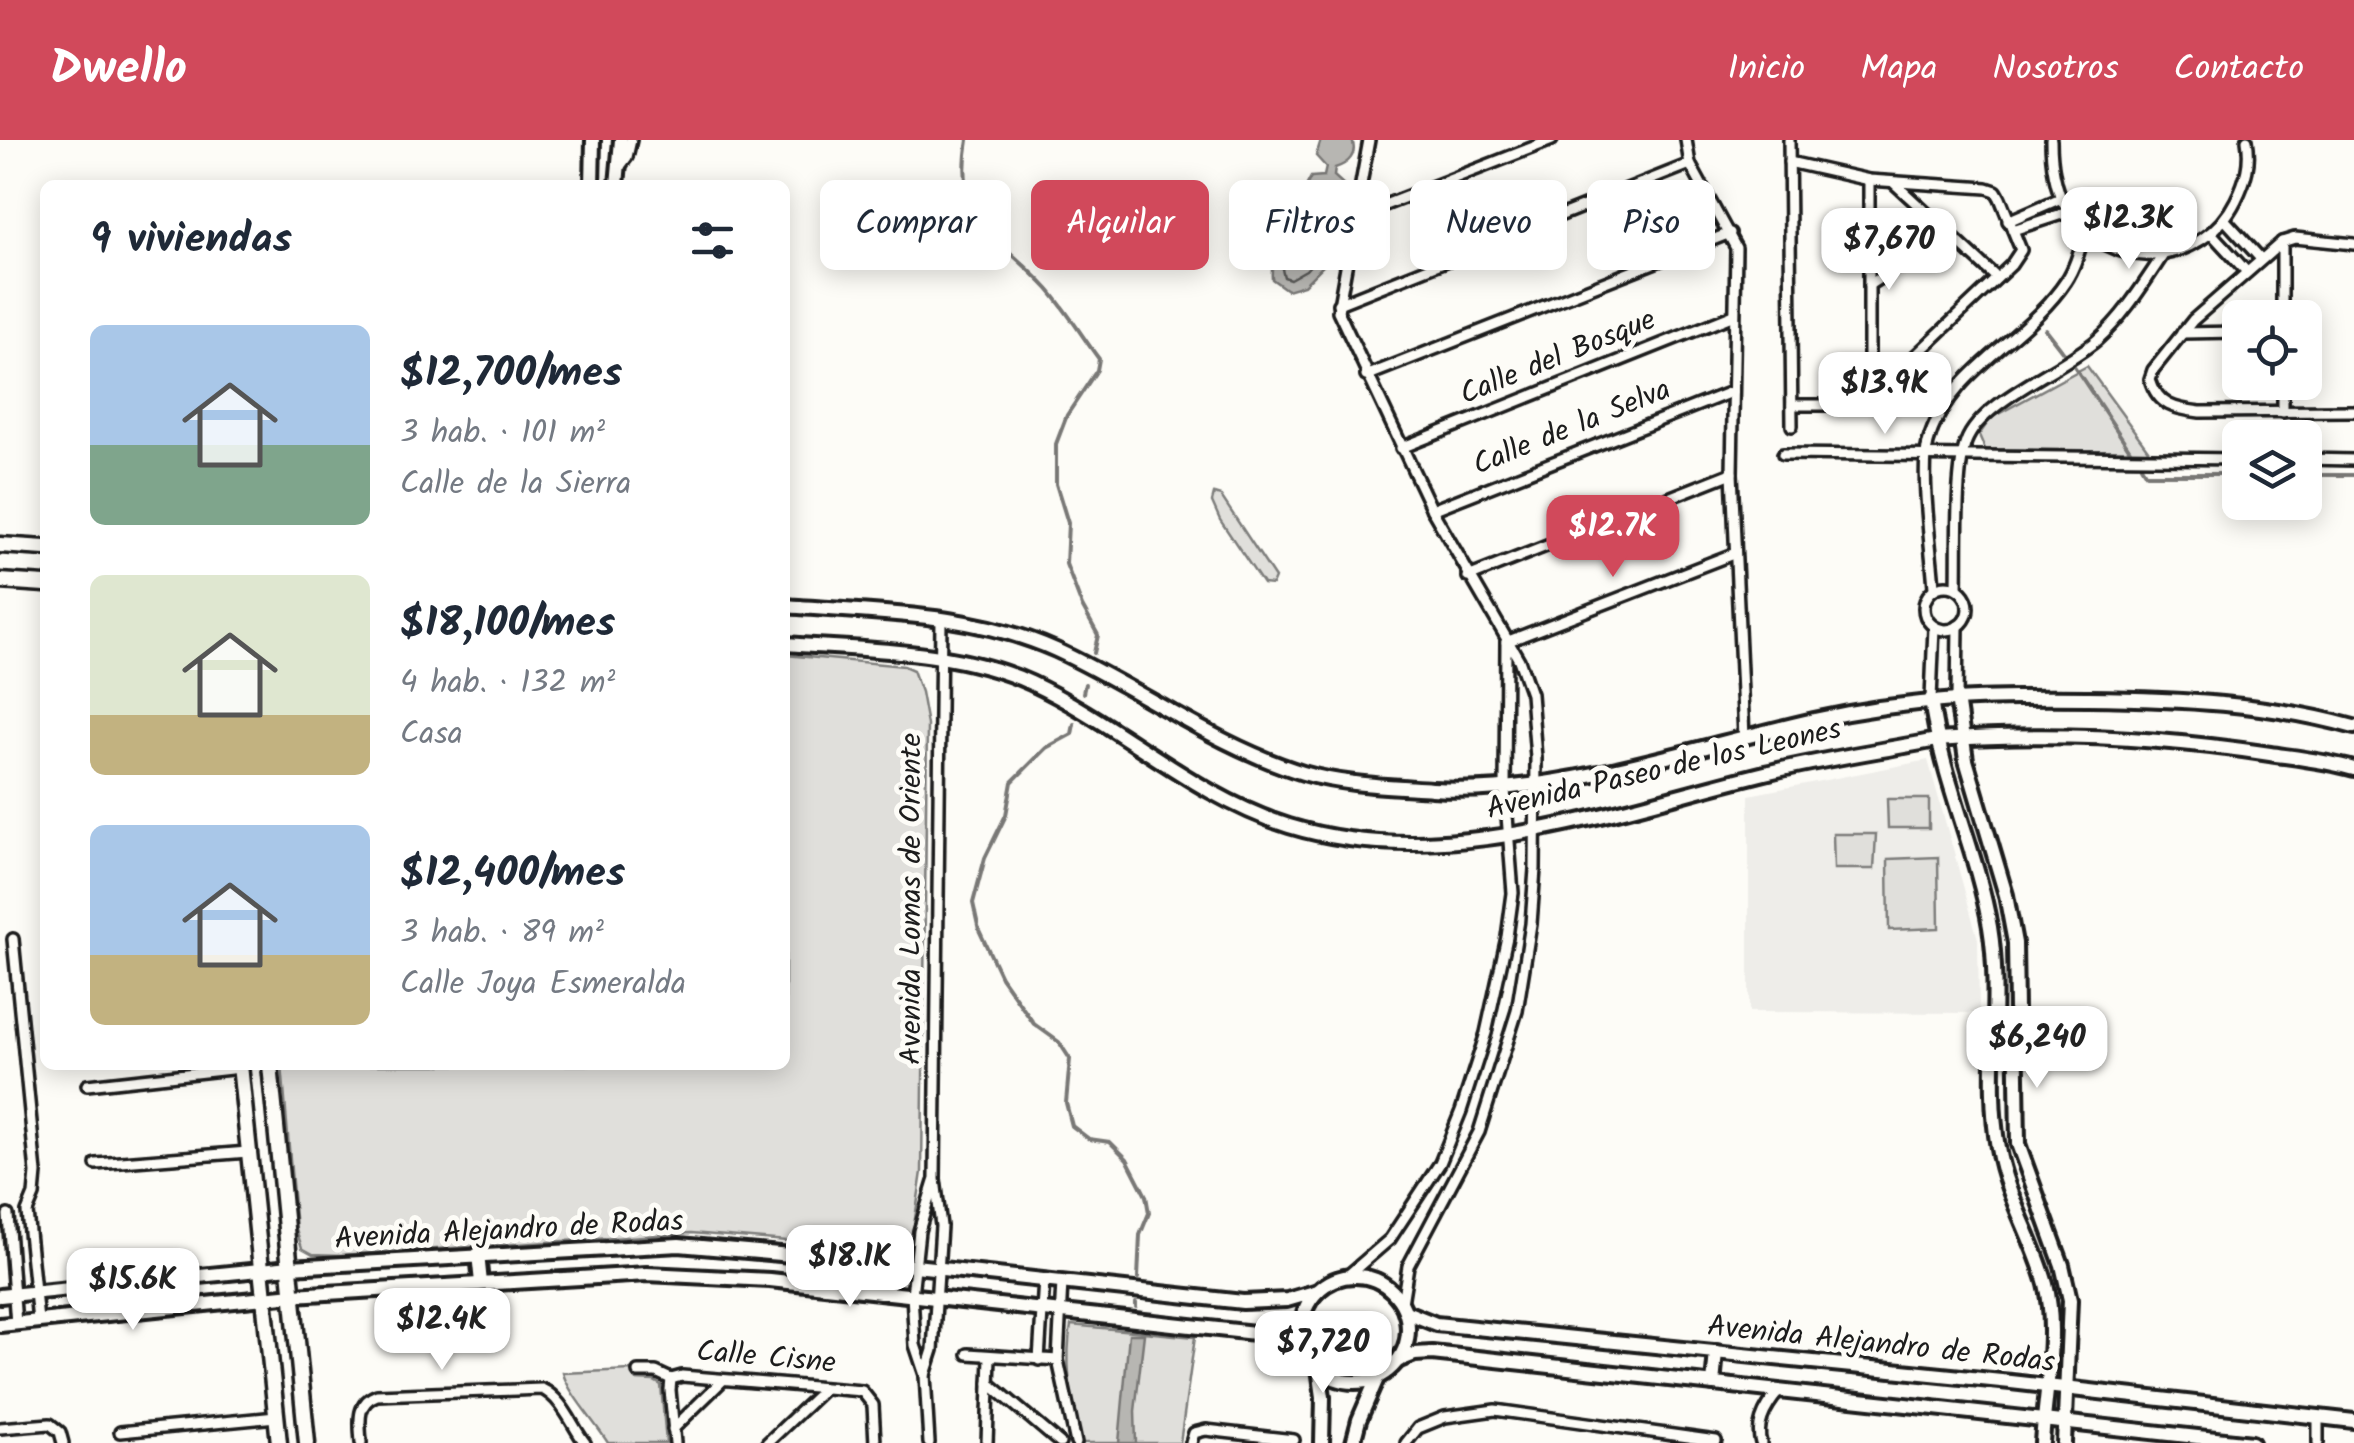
<!DOCTYPE html>
<html lang="es">
<head>
<meta charset="utf-8">
<style>
  :root { --surface:#fff; --page:#f2f2f3; --text:#1f2937; --muted:#747a83; --accent:#d1495b }
  body { margin:0; font-family:Kalam,sans-serif; background:var(--page); color:var(--text); height:100vh; display:flex; flex-direction:column; font-size:38px; white-space:nowrap }
  * { box-sizing:border-box; margin:0 }
  p { font-size:32px; color:var(--muted) }
  .icon { flex:none; width:55px; height:55px; fill:none; stroke:currentColor; stroke-width:2; stroke-linecap:round; stroke-linejoin:round }
  .map { position:relative; flex:1; overflow:hidden }
  .side { position:absolute; left:40px; top:40px; width:750px; height:890px; display:flex; flex-direction:column; background:var(--surface); border-radius:15px; box-shadow:0 5px 25px #0003 }
  .side>* { flex:none }
  .top-card { position:absolute; left:820px; top:40px; width:950px; height:90px; display:flex; gap:20px }
  .buttons { position:absolute; left:2222px; top:160px; display:grid; gap:20px }
  .buttons a { display:grid; place-items:center; width:100px; height:100px; border-radius:15px; background:var(--surface); box-shadow:0 5px 25px #0003; font-size:50px }
  .price { position:absolute; translate:-50% -85px; padding:0 22px; border-radius:20px; background:#fff; color:#222; font-size:32px; line-height:65px; filter:drop-shadow(0 2px 5px #0008) }
  .price::after { content:''; position:absolute; left:50%; top:60px; width:30px; height:22px; margin-left:-15px; background:inherit; clip-path:polygon(0 0,100% 0,50% 100%) }
  .price.selected { background:var(--accent); color:#fff }
  ul { padding:0; list-style:none }
  li { display:flex; align-items:center; gap:30px; height:250px; padding:0 50px }
  li span { display:grid; place-items:center; flex:none; width:280px; height:200px; border-radius:15px; color:#555 }
  li>.icon { margin-inline-start:auto }
  span .icon { width:120px; height:120px; fill:#fffc; stroke-width:1 }
  li b { font-size:42px }
  h2 { display:flex; justify-content:space-between; align-items:center; height:120px; padding:0 50px; font-size:42px }
  .pill { padding:0 35px; border-radius:15px; background:var(--surface); box-shadow:0 5px 25px #0003; font-size:35px; line-height:90px }
  .pill.selected { background:var(--accent); color:#fff }
  header { display:flex; align-items:center; gap:60px; box-sizing:border-box; height:140px; padding:0 50px; background:var(--accent); color:#fff }
  header strong { font-size:48px }
  nav { display:flex; gap:55px; margin-inline-start:auto; font-size:35px }
  .map>svg:first-child { display:block }
  .built { fill:#eeede9 }
  .green { fill:#e0dfdb; stroke:#7e7e7c; stroke-width:2.5 }
  .water { fill:#b7b6b2; stroke:#797876; stroke-width:2.5 }
  .lines { fill:none; stroke-linecap:round; stroke-linejoin:round }
  .shore { stroke:#5a5a58; stroke-width:2.5 }
  .stream { stroke:#797876; stroke-width:4 }
  .street-casing { stroke:#1c1c1c; stroke-width:16 }
  .secondary-casing { stroke:#1c1c1c; stroke-width:20 }
  .primary-casing { stroke:#1c1c1c; stroke-width:21 }
  .street { stroke:#fdfcf7; stroke-width:9 }
  .secondary { stroke:#fdfcf7; stroke-width:12 }
  .primary { stroke:#fdfcf7; stroke-width:14 }
  .labels { text-anchor:middle; dominant-baseline:central; stroke-width:10; stroke-linejoin:round; paint-order:stroke }
  .street-label { font-size:30px; fill:#1c1c1c; stroke:#fdfcf7 }
</style>
</head>
<body>
<header>
<strong>Dwello</strong>
<nav><a>Inicio</a><a>Mapa</a><a>Nosotros</a><a>Contacto</a></nav>
</header>
<div class="map">
<svg width="2354" height="1303" viewBox="0 0 2354 1303">
  <rect width="100%" height="100%" fill="#fdfcf7"/>
  <filter id="ink" filterUnits="userSpaceOnUse"><feTurbulence type="fractalNoise" baseFrequency=".01" numOctaves="2"/><feDisplacementMap in="SourceGraphic" scale="20" xChannelSelector="R" yChannelSelector="G"/><feConvolveMatrix kernelMatrix="1 2 1 2 8 2 1 2 1" color-interpolation-filters="sRGB"/></filter>
  <g filter="url(#ink)">
    <path class="built" d="M1928,620L1978,799L1979,873L1749,872V655Z"/>
    <g class="green">
      <path d="M2087,226L2149,311L1985,309L1979,295L1991,278Z"/>
      <path d="M1214,354L1221,356L1275,438L1272,445L1263,444L1220,380L1212,362Z"/>
      <path d="M785,515L904,526L913,530L921,552L927,585L922,1032L912,1099L900,1108L883,1109L691,1093L340,1115L313,1114L302,1108L296,1089L282,925H785Z"/>
      <path d="M1887,659H1929V688H1888Z"/>
      <path d="M1833,694H1876L1874,729H1834Z"/>
      <path d="M1938,717L1939,788L1889,790L1888,719Z"/>
      <path d="M1071,1185L1195,1197L1180,1303H1081C1071,1265 1064,1224 1071,1185Z"/>
      <path d="M631,1230L636,1240L654,1241L661,1245L666,1303H608C596,1283 568,1253 563,1233Z"/>
    </g>
    <g class="water">
      <path d="M1321,0H1352C1358,15 1348,24 1335,28L1334,36L1343,44V59L1322,61L1318,78L1330,80L1329,120L1304,145L1287,150L1272,139C1270,108 1282,97 1307,83L1310,62L1300,65L1298,62L1311,37L1324,36L1326,27L1316,16Z"/>
      <path d="M1129,1194H1144L1135,1271L1136,1303H1119Z"/>
    </g>
    <g class="lines">
      <path class="shore" d="M1312,93L1318,96L1319,115L1306,130L1290,139L1284,137C1276,114 1292,102 1312,93Z"/>
      <g class="stream">
        <path d="M968,0C953,85 1000,96 1048,149C1067,171 1082,196 1099,219L1097,230L1067,275L1056,304V344L1068,383L1066,424L1082,466L1098,495L1094,513"/>
        <path d="M2045,189L2066,216"/>
        <path d="M2074,226L2130,310"/>
        <path d="M2141,326L2146,334H2240"/>
        <path d="M2305,335H2354"/>
        <path d="M1083,553L1085,544"/>
        <path d="M1074,584L1072,594L1046,608L1012,642L1006,675L985,718L973,763L979,790L1001,837L1034,884L1059,902L1070,919L1066,963L1072,986L1089,999L1110,1002L1127,1019L1146,1056L1149,1073L1140,1095L1138,1138"/>
        <path d="M1136,1167V1163"/>
      </g>
      <g class="street-casing">
        <g id="street">
          <path d="M1369,0L1338,171L1432,370L1519,520L1531,554L1536,618L1535,729L1531,784L1517,871L1479,992L1408,1126L1402,1163"/>
          <path d="M1686,0L1690,24L1736,108L1732,333L1744,597"/>
          <path d="M1789,0L1792,286"/>
          <path d="M2051,0C2051,22 2055,49 2066,68C2107,135 2202,129 2236,60C2246,40 2251,22 2247,0"/>
          <path d="M1789,22L1869,40L1987,48L1996,51L2000,58L2021,110L2011,125L1913,218L1884,258L1869,265H1792"/>
          <path d="M621,25L627,17L631,0"/>
          <path d="M1869,40V265"/>
          <path d="M1894,43L1997,138"/>
          <path d="M1354,77L1552,0"/>
          <path d="M2008,81L2061,58"/>
          <path d="M2226,81L2261,119"/>
          <path d="M2013,90L2068,72"/>
          <path d="M2212,94L2247,132"/>
          <path d="M2354,104L2295,98L2282,102L2193,180L2153,230L2150,239C2158,266 2175,269 2200,272L2354,271"/>
          <path d="M1869,145L1903,123L1939,86"/>
          <path d="M1338,164L1690,24"/>
          <path d="M2282,178V102"/>
          <path d="M2182,193L2240,192"/>
          <path d="M1366,236L1730,93"/>
          <path d="M2283,242V272"/>
          <path d="M1401,308L1734,175"/>
          <path d="M1783,314L2240,319"/>
          <path d="M2305,319L2354,320"/>
          <path d="M1432,370L1731,252"/>
          <path d="M1468,437L1732,333"/>
          <circle cx="1946" cy="468" r="22"/>
          <path d="M1934,448C1932,413 1920,334 1928,303C1947,231 2028,199 2066,141C2076,126 2080,108 2085,91"/>
          <path d="M1957,448C1958,413 1955,331 1966,302C1981,261 2062,230 2097,200C2124,176 2143,145 2163,115"/>
          <path d="M1506,502L1733,414"/>
          <path d="M1957,558L1958,486"/>
          <path d="M1931,559L1934,487"/>
          <path d="M13,799L36,1033L34,1055L27,1072L38,1181"/>
          <path d="M87,945L240,928"/>
          <path d="M96,1024L248,1012"/>
          <path d="M8,1075L16,1184"/>
          <path d="M1346,1137L1390,1099L1440,1023L1461,971L1486,893L1507,797L1513,753L1505,650L1506,502"/>
          <path d="M1062,1142L1058,1220L1076,1303"/>
          <path d="M968,1214L1058,1220"/>
          <path d="M1039,1220L1044,1139"/>
          <path d="M638,1232H656L671,1239"/>
          <path d="M925,1235L933,1210L941,1086L935,1039L941,479"/>
          <path d="M671,1239L682,1236L862,1251L873,1265L875,1303"/>
          <path d="M671,1239L670,1250L675,1303"/>
          <path d="M989,1243L1060,1303"/>
          <path d="M2318,1278V1303"/>
          <path d="M0,1288L50,1284L60,1292L63,1303"/>
          <path d="M673,1289L723,1240"/>
          <path d="M120,1292L276,1277"/>
          <path d="M361,1303C360,1284 355,1263 377,1255L542,1249C562,1258 572,1286 585,1303"/>
          <path d="M767,1303L824,1249"/>
          <path d="M929,1303L925,1235L915,1205L912,1155L919,1091L934,1042"/>
          <path d="M987,1303L990,1217"/>
          <path d="M1191,1303L1194,1293L1206,1290L1294,1300"/>
          <path d="M1406,1303L1418,1288L1445,1277L1495,1270L1716,1301"/>
          <path d="M1761,1303C1755,1284 1767,1265 1779,1251"/>
        </g>
      </g>
      <g class="secondary-casing">
        <g id="secondary">
          <path d="M592,45L593,0"/>
          <path d="M617,45L621,0"/>
          <path d="M785,466C875,473 972,472 1056,510C1139,548 1215,606 1303,633C1344,645 1390,646 1432,649C1554,657 1694,607 1814,580C1911,558 1990,557 2088,558C2176,559 2269,563 2354,587"/>
          <path d="M785,504C865,510 957,509 1031,543C1121,585 1193,656 1289,686C1446,734 1613,670 1765,633C1822,619 1880,611 1937,600C2047,592 2160,597 2270,614C2298,618 2327,621 2354,629"/>
          <path d="M1957,558L1966,620L2006,755L2015,803L2018,1004L2062,1125L2070,1160L2064,1303"/>
          <path d="M1931,559C1941,638 1977,710 1990,787C2002,860 1985,935 1998,1008C2006,1056 2033,1097 2046,1144C2058,1190 2045,1255 2042,1303"/>
          <path d="M478,1114L481,1143"/>
          <circle cx="1355" cy="1189" r="53"/>
          <path d="M0,1156L290,1127L679,1105L915,1126L1243,1162L1287,1160L1318,1151"/>
          <path d="M1406,1172L1436,1184L2011,1242L2354,1281"/>
          <path d="M0,1185L293,1155L647,1134L770,1140L1273,1195L1309,1215"/>
          <path d="M1397,1221L1415,1214L1432,1213L2252,1303"/>
          <path d="M1319,1228L1323,1257L1322,1303"/>
          <path d="M1713,1244L1716,1212"/>
          <path d="M1353,1303L1359,1280L1378,1236"/>
        </g>
      </g>
      <g class="primary-casing">
        <g id="primary">
          <path d="M0,405L45,408"/>
          <path d="M0,441L45,444"/>
          <path d="M240,925L279,1303"/>
          <path d="M270,925L307,1303"/>
        </g>
      </g>
      <use href="#street" class="street"/>
      <use href="#secondary" class="secondary"/>
      <use href="#primary" class="primary"/>
    </g>
  </g>
  <g class="labels">
    <g class="street-label">
      <text transform="translate(1558 218) rotate(-22)">Calle del Bosque</text>
      <text transform="translate(1572 288) rotate(-22)">Calle de la Selva</text>
      <text transform="translate(1664 630) rotate(-13)">Avenida Paseo de los Leones</text>
      <text transform="translate(912 759) rotate(-90)">Avenida Lomas de Oriente</text>
      <text transform="translate(509 1091) rotate(-3)">Avenida Alejandro de Rodas</text>
      <text transform="translate(1881 1205) rotate(6)">Avenida Alejandro de Rodas</text>
      <text transform="translate(766 1218) rotate(5)">Calle Cisne</text>
    </g>
  </g>
</svg>
<div class="buttons">
<a><svg class="icon" aria-label="locate" viewBox="0 0 24 24"><circle cx="12" cy="12" r="6"/><path d="M12 2v4M12 18v4M2 12h4M18 12h4"/></svg></a>
<a><svg class="icon" aria-label="layers" viewBox="0 0 24 24"><path d="M12 4l9 5-9 5-9-5zM3 14l9 5 9-5"/></svg></a>
</div>
<b class="price" style="left:2129px;top:132px">$12.3K</b>
<b class="price" style="left:1889px;top:153px">$7,670</b>
<b class="price" style="left:1885px;top:297px">$13.9K</b>
<b class="price selected" style="left:1613px;top:440px">$12.7K</b>
<b class="price" style="left:2037px;top:951px">$6,240</b>
<b class="price" style="left:850px;top:1170px">$18.1K</b>
<b class="price" style="left:133px;top:1193px">$15.6K</b>
<b class="price" style="left:442px;top:1233px">$12.4K</b>
<b class="price" style="left:1323px;top:1256px">$7,720</b>
<div class="top-card">
<a class="pill">Comprar</a>
<a class="pill selected">Alquilar</a>
<a class="pill">Filtros</a>
<a class="pill">Nuevo</a>
<a class="pill">Piso</a>
</div>
<section class="side">
<h2>9 viviendas<svg class="icon" aria-label="filters" viewBox="0 0 24 24"><path d="M4 7h16M4 17h16"/><circle cx="9" cy="7" r="2"/><circle cx="15" cy="17" r="2"/></svg></h2>
<ul>
<li><span style="background:linear-gradient(#a9c7e8 60%,#7fa58c 0)"><svg class="icon" aria-label="home" viewBox="0 0 24 24"><path d="M3 11l9-7 9 7M6 9v11h12V9"/></svg></span><div><b>$12,700/mes</b><p>3 hab. · 101 m²</p><p>Calle de la Sierra</p></div></li>
<li><span style="background:linear-gradient(#dfe7d0 70%,#c2b280 0)"><svg class="icon" aria-label="home" viewBox="0 0 24 24"><path d="M3 11l9-7 9 7M6 9v11h12V9"/></svg></span><div><b>$18,100/mes</b><p>4 hab. · 132 m²</p><p>Casa</p></div></li>
<li><span style="background:linear-gradient(#a9c7e8 65%,#c2b280 0)"><svg class="icon" aria-label="home" viewBox="0 0 24 24"><path d="M3 11l9-7 9 7M6 9v11h12V9"/></svg></span><div><b>$12,400/mes</b><p>3 hab. · 89 m²</p><p>Calle Joya Esmeralda</p></div></li>
</ul>
</section>
</div>
</body>
</html>
